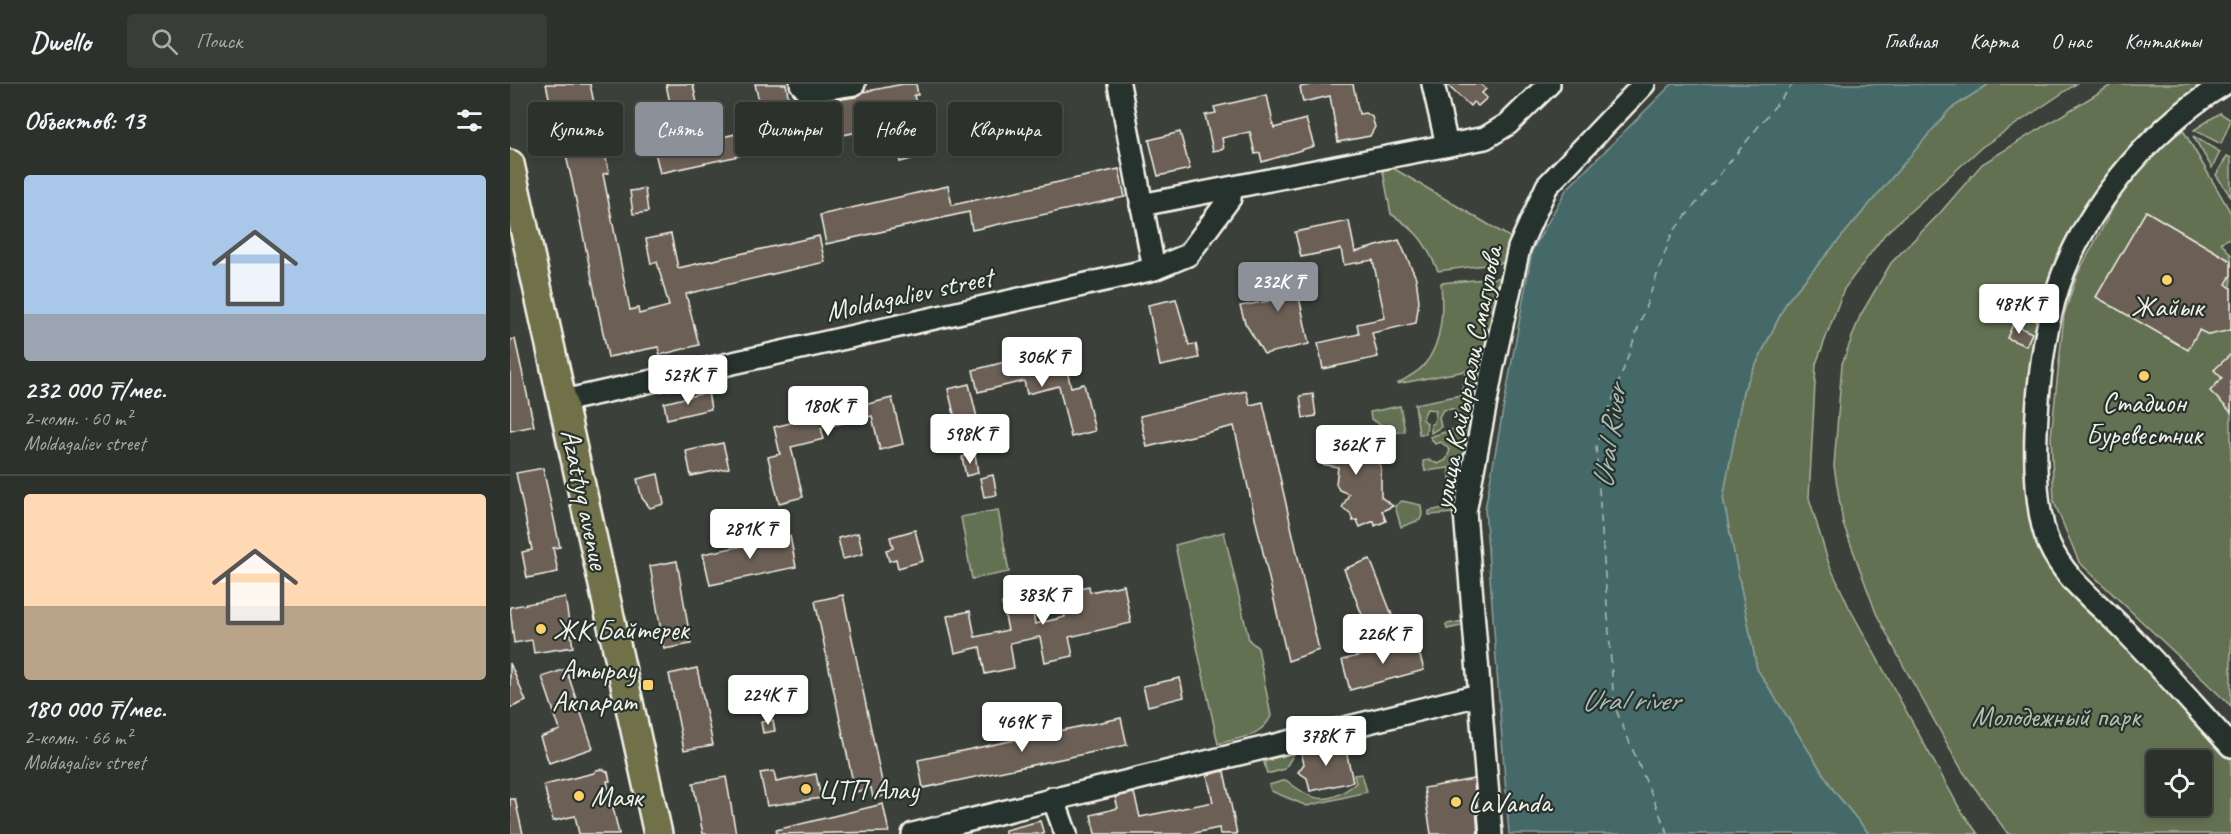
<!DOCTYPE html>
<html lang="ru">
<head>
<meta charset="utf-8">
<style>
  :root { --surface:#2c312c; --page:#383d38; --text:#f1f3f6; --muted:#a6a9a9; --line:#484c48; --accent:#8c9099 }
  body { margin:0; font-family:Caveat,sans-serif; background:var(--page); color:var(--text); height:100vh; display:flex; flex-direction:column; font-size:22px; white-space:nowrap }
  * { box-sizing:border-box; margin:0 }
  p { font-size:20px; color:var(--muted) }
  .icon { flex:none; width:33px; height:33px; fill:none; stroke:currentColor; stroke-width:2; stroke-linecap:round; stroke-linejoin:round }
  .map { position:relative; flex:1; overflow:hidden }
  .panel { display:flex; flex-direction:column; background:var(--surface); width:510px }
  .panel>* { flex:none }
  .guide { position:absolute; left:18px; top:18px; width:570px; height:54px; display:flex; gap:12px }
  .tools { position:absolute; left:1636px; top:666px; display:grid; gap:12px }
  .tools a { display:grid; place-items:center; width:66px; height:66px; border-radius:6px; background:var(--surface); box-shadow:0 3px 9px #0003,0 0 0 2px var(--line); font-size:30px }
  .price { position:absolute; translate:-50% -51px; padding:0 14px; border-radius:6px; background:#fff; color:#222; font-size:20px; line-height:39px; filter:drop-shadow(0 2px 3px #0008) }
  .price::after { content:''; position:absolute; left:50%; top:36px; width:18px; height:14px; margin-left:-9px; background:inherit; clip-path:polygon(0 0,100% 0,50% 100%) }
  .price.selected { background:var(--accent); color:#fff }
  ul { padding:0; list-style:none }
  li { display:grid; align-content:center; gap:12px; height:318px; padding:0 24px }
  li+li { border-top:2px solid var(--line) }
  li span { display:grid; place-items:center; height:186px; border-radius:6px; color:#555 }
  li>.icon { margin-inline-start:auto }
  span .icon { width:108px; height:108px; fill:#fffc; stroke-width:1 }
  li b { font-size:26px }
  h2 { display:flex; justify-content:space-between; align-items:center; height:72px; padding:0 24px; font-size:26px }
  .pill { padding:0 21px; border-radius:6px; background:var(--surface); box-shadow:0 3px 9px #0003,0 0 0 2px var(--line); font-size:21px; line-height:54px }
  .pill.selected { background:var(--accent); color:#fff }
  header { display:flex; align-items:center; gap:36px; box-sizing:border-box; height:84px; padding:0 30px; background:var(--surface); border-bottom:2px solid var(--line) }
  header strong { font-size:28px }
  nav { display:flex; gap:33px; margin-inline-start:auto; font-size:21px }
  .search { width:420px; height:54px; background:var(--page); display:flex; align-items:center; gap:15px; box-sizing:border-box; padding:0 21px; border-radius:6px; color:var(--muted); font-size:22px }
  main { display:flex; flex:1; min-height:0 }
  .map>svg:first-child { display:block }
  .green { fill:#647152; stroke:#acb19d; stroke-width:1.5; fill-rule:evenodd }
  .water { fill:#456969; stroke:#8b9f9c; stroke-width:1.5 }
  .lines { fill:none; stroke-linecap:round; stroke-linejoin:round }
  .ferry { stroke:#aebbb5; stroke-width:1.5; stroke-dasharray:8 6; stroke-linecap:butt }
  .building { fill:#6c6157; stroke:#f4f1e8; stroke-width:1.5 }
  .minor-casing { stroke:#f4f1e8; stroke-width:26 }
  .major-casing { stroke:#f4f1e8; stroke-width:32 }
  .minor { stroke:#26332d; stroke-width:21 }
  .major { stroke:#70704a; stroke-width:27 }
  .poi-dot { fill:#ffd166; stroke:#26332d; stroke-width:2 }
  .labels { text-anchor:middle; dominant-baseline:central; stroke-width:4.5; stroke-linejoin:round; paint-order:stroke }
  .street-label { font-size:28px; fill:#f4f1e8; stroke:#26332d }
  .poi-label { font-size:28px; fill:#f4f1e8; stroke:#26332d; text-anchor:start }
  .park-label { font-size:28px; fill:#babeac; stroke:#26332d }
  .water-label { font-size:30px; font-style:italic; fill:#aebbb5; stroke:#26332d }
</style>
</head>
<body>
<header>
<strong>Dwello</strong>
<div class="search"><svg class="icon" aria-label="search" viewBox="0 0 24 24"><circle cx="10" cy="10" r="6"/><path d="M15 15l6 6"/></svg>Поиск</div>
<nav><a>Главная</a><a>Карта</a><a>О нас</a><a>Контакты</a></nav>
</header>
<main>
<section class="panel">
<h2>Объектов: 13<svg class="icon" aria-label="filters" viewBox="0 0 24 24"><path d="M4 7h16M4 17h16"/><circle cx="9" cy="7" r="2"/><circle cx="15" cy="17" r="2"/></svg></h2>
<ul>
<li><span style="background:linear-gradient(#a9c7e8 75%,#9aa5b1 0)"><svg class="icon" aria-label="home" viewBox="0 0 24 24"><path d="M3 11l9-7 9 7M6 9v11h12V9"/></svg></span><div><b>232 000 ₸/мес.</b><p>2-комн. · 60 m²</p><p>Moldagaliev street</p></div></li>
<li><span style="background:linear-gradient(#ffd9b3 60%,#b9a48a 0)"><svg class="icon" aria-label="home" viewBox="0 0 24 24"><path d="M3 11l9-7 9 7M6 9v11h12V9"/></svg></span><div><b>180 000 ₸/мес.</b><p>2-комн. · 66 m²</p><p>Moldagaliev street</p></div></li>
</ul>
</section>
<div class="map">
<svg width="1721" height="750" viewBox="0 0 1721 750">
  <rect width="100%" height="100%" fill="#3b413a"/>
  <filter id="ink" filterUnits="userSpaceOnUse"><feTurbulence type="fractalNoise" baseFrequency=".0167" numOctaves="2"/><feDisplacementMap in="SourceGraphic" scale="12" xChannelSelector="R" yChannelSelector="G"/><feConvolveMatrix kernelMatrix="1 2 1 2 8 2 1 2 1" color-interpolation-filters="sRGB"/></filter>
  <g filter="url(#ink)">
    <g class="green">
      <path d="M1479,0H1566L1472,63L1375,150L1334,205L1306,280L1299,414L1319,480L1339,523L1450,725L1468,750H1359L1324,707L1247,585L1213,414L1233,307L1277,217L1440,25Z"/>
      <path d="M1603,0H1714L1690,15L1570,155L1528,298L1538,458L1721,662V750H1498L1452,686L1393,581L1366,529L1333,439L1324,382L1332,280L1350,232L1381,179L1430,129L1472,80ZM1647,676H1692V722H1647Z"/>
      <path d="M1710,29L1721,36L1711,60L1684,46Z"/>
      <path d="M1673,46L1721,129V154L1711,158L1721,171V622L1569,478L1544,418L1541,353L1554,231L1567,191L1609,113L1637,74Z"/>
      <path d="M1683,52L1710,68L1702,84Z"/>
      <path d="M1717,72L1721,74V113L1706,91Z"/>
      <path d="M871,77L1003,155L999,178L928,187C915,158 908,147 881,130Z"/>
      <path d="M996,193L976,283L887,300C895,294 908,289 914,281C933,259 933,226 931,199Z"/>
      <path d="M975,285L951,433L960,540L937,545L936,540L954,537L945,429L919,431V427L943,422L939,384L915,387L913,377L919,376L928,380L936,376L940,366L931,358L925,360L920,353L947,344L951,335L943,325L933,326L929,333L931,343L921,349V340L924,339L926,326L917,325L912,335L917,339L916,350H909L905,320L951,311L956,288Z"/>
      <path d="M890,322L895,347L885,349L861,335L860,328Z"/>
      <path d="M892,417L911,421L912,431L910,436L891,443L885,422Z"/>
      <path d="M488,426L499,488L462,495L451,433Z"/>
      <path d="M714,448L739,556L748,564L761,632C752,653 728,654 708,660L665,461Z"/>
      <path d="M786,666L775,685L757,690L754,678L761,676L760,672Z"/>
      <path d="M852,690L857,708L797,722L761,707L759,701L776,696C803,718 818,722 846,699L844,691Z"/>
    </g>
    <path class="water" d="M1162,0H1479L1440,25L1277,217L1233,307L1213,414L1247,585L1324,707L1359,750H999L975,425L1022,167L1056,106Z"/>
    <g class="lines">
      <path class="ferry" d="M1158,750L1104,621L1086,362L1162,149L1283,0"/>
    </g>
    <g class="building">
      <path d="M36,0H80L99,89L93,90L120,226L128,224L129,230L159,222L147,178L141,180L136,155L161,150L168,184L309,152L315,178L176,210L189,261L150,271L148,263L98,273L62,97L43,17L40,18Z"/>
      <path d="M156,0H183L195,57L256,43L261,65L150,89L145,68L169,63Z"/>
      <path d="M245,0H276L280,23L346,13L353,8L393,0H406L408,11H404L417,71L390,78L388,69L379,71L373,43L293,59L289,35L269,39L265,19L250,22Z"/>
      <path d="M806,0H843L849,30L856,29L862,33L865,43L860,52L828,58L820,12L793,18L790,3Z"/>
      <path d="M936,0H970L976,5L972,9L977,14L968,22L963,18L960,22Z"/>
      <path d="M757,11L764,44L796,35L804,62L752,78L750,69L745,70L740,48L712,54L714,65L703,67L695,31L706,29L704,23Z"/>
      <path d="M476,37L481,63L455,68L450,42Z"/>
      <path d="M670,48L680,85L648,92L639,56Z"/>
      <path d="M609,85L615,113L462,146L459,128L316,160L310,131L438,102L442,121Z"/>
      <path d="M135,105L138,128L123,130L120,107Z"/>
      <path d="M1636,127L1721,177V191L1716,200L1721,204V246L1699,251L1689,246L1678,266L1586,213Z"/>
      <path d="M839,137L845,168L889,156L906,194L909,217L906,239L862,249L868,273L813,285L808,259L849,250L847,240L875,234L863,176L834,181L831,165L791,173L785,148Z"/>
      <path d="M782,180L799,260L754,270L735,239L730,222L759,217L752,185Z"/>
      <path d="M666,215L679,261L686,260L689,274L650,282L638,221Z"/>
      <path d="M1503,240L1522,249L1516,262L1497,254Z"/>
      <path d="M5,255L24,342L0,347V256Z"/>
      <path d="M1721,270V328L1700,307L1712,294L1704,286Z"/>
      <path d="M507,275L510,286L554,275L561,303L574,300L585,347L561,353L549,302L517,310L514,297L468,308L463,286Z"/>
      <path d="M459,300L469,342L448,347L438,305Z"/>
      <path d="M736,307L740,321L753,318L809,566L778,577L724,342L637,363L630,332Z"/>
      <path d="M198,308L201,325L157,335L154,319Z"/>
      <path d="M351,310L354,321L382,314L393,360L370,366L362,332L311,344L314,355L281,363L293,413L269,419L258,373L270,370L264,343L309,332L306,321Z"/>
      <path d="M803,310L806,332L793,334L790,312Z"/>
      <path d="M837,345L839,351L855,346L852,357L871,383V413L883,422L872,427L876,437L865,442L864,437L850,443L847,436L843,437L840,429L832,424L839,410L829,406L826,400L828,383L812,380L809,363L815,361L812,353Z"/>
      <path d="M213,359L219,384L181,392L176,367Z"/>
      <path d="M465,370L468,389L456,392L452,373Z"/>
      <path d="M33,384L50,463L43,464L48,488L17,494L12,468L22,466L6,389Z"/>
      <path d="M148,390L154,420L140,424L132,414L127,395Z"/>
      <path d="M483,391L487,411L474,413L470,394Z"/>
      <path d="M405,446L413,477L388,484L386,475L379,477L376,466L383,464L380,453Z"/>
      <path d="M348,449L353,470L333,475L328,454Z"/>
      <path d="M280,452L286,483L200,501L193,470Z"/>
      <path d="M860,475L884,536L858,546L834,485Z"/>
      <path d="M167,477L181,560L154,565L140,482Z"/>
      <path d="M614,501L621,539L559,553L563,572L535,578L530,553L500,559L504,584L475,590L470,563L445,569L437,532L460,527L465,553L498,546L492,519L520,513L525,540L555,533L550,507L579,502L580,508Z"/>
      <path d="M333,511L375,712L363,714L361,704L345,708L305,517Z"/>
      <path d="M55,513L63,563L24,569L22,556L4,559L0,523Z"/>
      <path d="M906,557L914,586L840,606L832,576Z"/>
      <path d="M0,579L16,617L0,624Z"/>
      <path d="M187,584L203,661L174,666L159,590Z"/>
      <path d="M56,585L83,664L39,679L30,653L50,646L32,593Z"/>
      <path d="M670,594L674,613L638,622L633,602Z"/>
      <path d="M611,634L617,661L413,704L408,676Z"/>
      <path d="M263,636L265,647L253,649L251,638Z"/>
      <path d="M834,657L843,698L800,707L797,694L788,688L794,680L791,668Z"/>
      <path d="M93,685L98,688L100,697H97L109,750H69L65,732L43,737L34,701L84,689L86,686Z"/>
      <path d="M264,687L266,698L306,690L311,714L257,722L250,689Z"/>
      <path d="M714,687L727,750H710L709,744L680,750H585L581,731L608,724L605,713L624,709L630,733L703,718L697,691Z"/>
      <path d="M216,693L226,750H193L183,699Z"/>
      <path d="M964,695L968,750H921L914,704Z"/>
      <path d="M0,715H5L13,750H0Z"/>
      <path d="M373,720L379,748L267,750L266,746Z"/>
      <path d="M530,737L534,750H495V746Z"/>
    </g>
    <g class="lines">
      <g class="minor-casing">
        <g id="minor">
          <path d="M291,0L297,7L344,0"/>
          <path d="M609,0L644,185"/>
          <path d="M923,0L937,61"/>
          <path d="M1714,0C1638,46 1568,131 1544,217C1532,260 1528,304 1526,348C1525,378 1526,432 1539,460C1555,497 1592,522 1619,551C1654,587 1687,625 1721,662"/>
          <path d="M631,121L975,54L998,40L1039,0"/>
          <path d="M53,317L644,185L678,171L720,114L721,105"/>
          <path d="M543,714L556,750"/>
          <path d="M403,750L969,611"/>
          <path d="M981,750L955,428L982,286L1009,164L1037,102L1134,0"/>
        </g>
      </g>
      <g class="major-casing">
        <path id="major" d="M0,80L148,750"/>
      </g>
      <use href="#minor" class="minor"/>
      <use href="#major" class="major"/>
    </g>
  </g>
  <g class="poi-dot">
    <circle cx="1657" cy="196" r="6"/>
    <circle cx="1634" cy="292" r="6"/>
    <circle cx="31" cy="545" r="6"/>
    <rect x="132" y="595" width="12" height="12" rx="3"/>
    <circle cx="296" cy="705" r="6"/>
    <circle cx="69" cy="712" r="6"/>
    <circle cx="946" cy="718" r="6"/>
  </g>
  <g class="labels">
    <g class="street-label">
      <text transform="translate(399 210) rotate(-12)">Moldagaliev street</text>
      <text transform="translate(957 294) rotate(-79)">улица Кайыргали Смагулова</text>
      <text transform="translate(75 415) rotate(78)">Azattyq avenue</text>
    </g>
    <g class="poi-label">
      <text x="1657" y="222" text-anchor="middle">Жайык</text>
      <text x="1634" y="318" text-anchor="middle">Стадион<tspan x="1634" dy="32">Буревестник</tspan></text>
      <text x="43" y="545">ЖК Байтерек</text>
      <text x="126" y="585" text-anchor="end">Атырау<tspan x="126" dy="32">Акпарат</tspan></text>
      <text x="308" y="705">ЦТП Алау</text>
      <text x="81" y="712">Маяк</text>
      <text x="958" y="718">LaVanda</text>
    </g>
    <g class="park-label">
      <text x="1546" y="632">Молодежный парк</text>
    </g>
    <g class="water-label">
      <text transform="translate(1099 353) rotate(-82)">Ural River</text>
      <text x="1120" y="616">Ural river</text>
    </g>
  </g>
</svg>
<div class="tools">
<a><svg class="icon" aria-label="locate" viewBox="0 0 24 24"><circle cx="12" cy="12" r="6"/><path d="M12 2v4M12 18v4M2 12h4M18 12h4"/></svg></a>
</div>
<b class="price selected" style="left:768px;top:229px">232K ₸</b>
<b class="price" style="left:1509px;top:251px">487K ₸</b>
<b class="price" style="left:532px;top:304px">306K ₸</b>
<b class="price" style="left:178px;top:322px">527K ₸</b>
<b class="price" style="left:318px;top:353px">180K ₸</b>
<b class="price" style="left:460px;top:381px">598K ₸</b>
<b class="price" style="left:846px;top:392px">362K ₸</b>
<b class="price" style="left:240px;top:476px">281K ₸</b>
<b class="price" style="left:533px;top:542px">383K ₸</b>
<b class="price" style="left:873px;top:581px">226K ₸</b>
<b class="price" style="left:258px;top:642px">224K ₸</b>
<b class="price" style="left:512px;top:669px">469K ₸</b>
<b class="price" style="left:816px;top:683px">378K ₸</b>
<div class="guide">
<a class="pill">Купить</a>
<a class="pill selected">Снять</a>
<a class="pill">Фильтры</a>
<a class="pill">Новое</a>
<a class="pill">Квартира</a>
</div>
</div>
</main>
</body>
</html>
